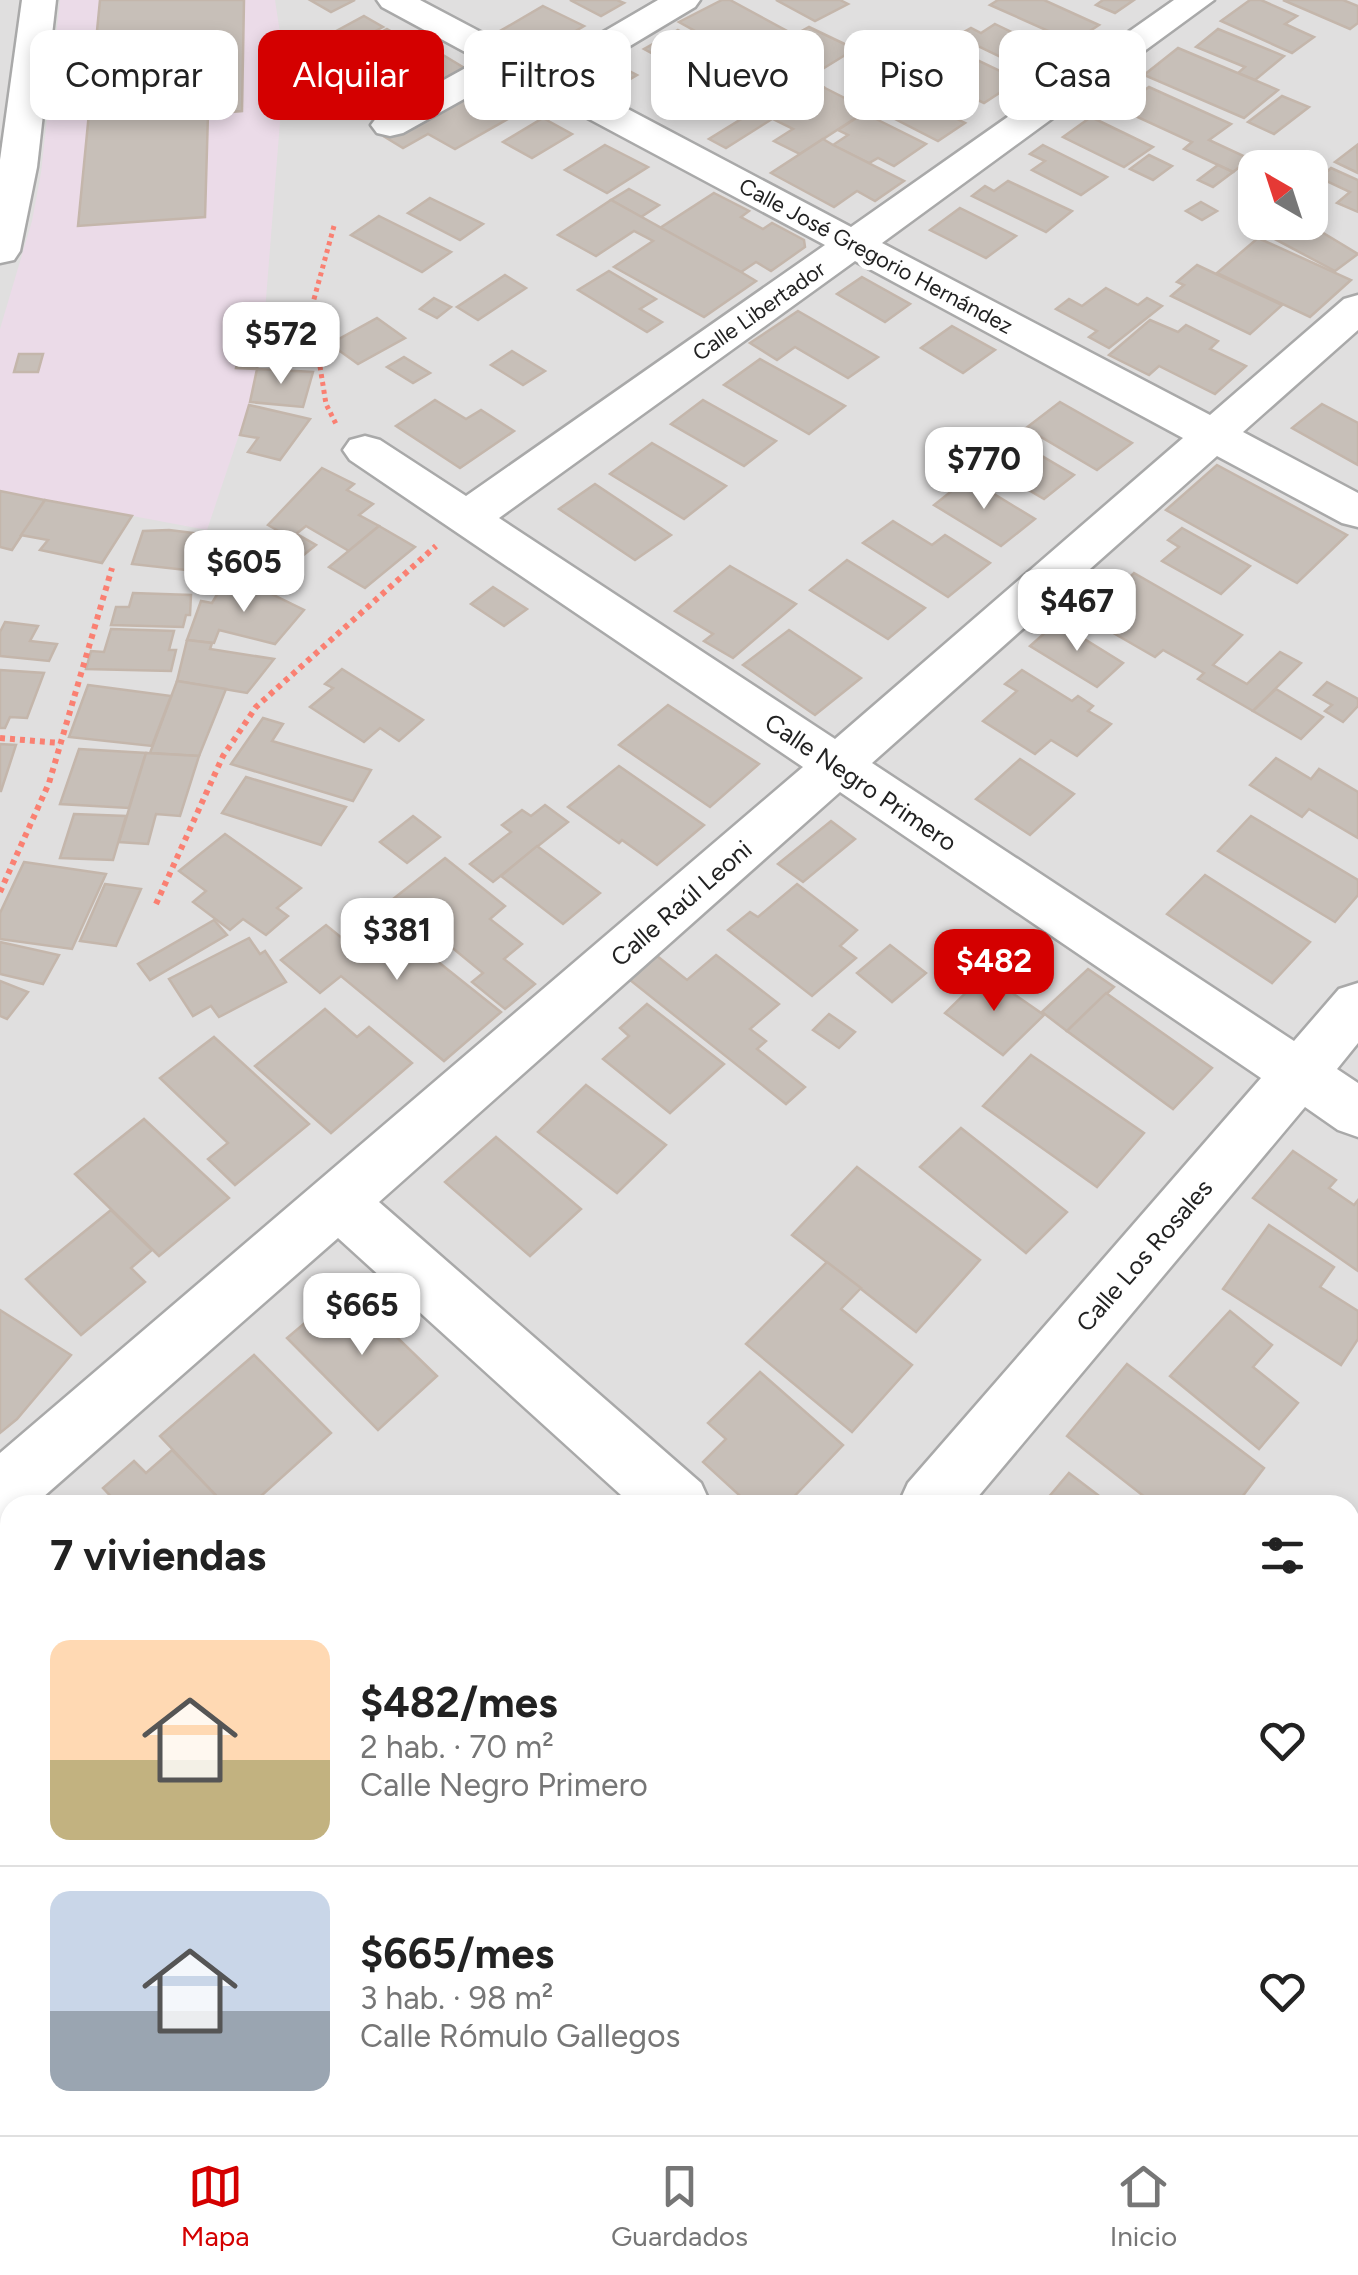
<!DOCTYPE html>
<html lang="es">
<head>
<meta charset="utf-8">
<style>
  :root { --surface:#fff; --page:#f6f6f6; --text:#222; --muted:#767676; --line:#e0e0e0; --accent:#d40000 }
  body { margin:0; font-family:Figtree,sans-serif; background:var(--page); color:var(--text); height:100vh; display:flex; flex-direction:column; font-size:38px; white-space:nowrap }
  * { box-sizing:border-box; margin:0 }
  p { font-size:32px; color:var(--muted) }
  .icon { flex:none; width:55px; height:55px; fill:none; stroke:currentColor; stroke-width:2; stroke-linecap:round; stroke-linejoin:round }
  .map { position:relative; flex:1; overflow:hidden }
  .sheet { position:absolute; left:0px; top:1495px; width:1360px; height:640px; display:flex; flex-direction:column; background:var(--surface); border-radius:30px 30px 0 0; box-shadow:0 5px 15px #0003 }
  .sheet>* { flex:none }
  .hud { position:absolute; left:30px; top:30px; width:1300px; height:90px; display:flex; gap:20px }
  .needle { width:65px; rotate:321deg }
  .tools { position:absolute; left:1238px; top:150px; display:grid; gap:20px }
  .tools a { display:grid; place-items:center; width:90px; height:90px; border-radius:20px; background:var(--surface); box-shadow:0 5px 15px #0003; font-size:50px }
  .price { position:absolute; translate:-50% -85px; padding:0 22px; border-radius:20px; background:#fff; color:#222; font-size:32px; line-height:65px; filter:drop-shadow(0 2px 5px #0008) }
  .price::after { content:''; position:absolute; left:50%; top:60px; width:30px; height:22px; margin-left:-15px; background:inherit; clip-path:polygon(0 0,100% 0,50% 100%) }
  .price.current { background:var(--accent); color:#fff }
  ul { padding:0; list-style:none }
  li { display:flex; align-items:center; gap:30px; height:250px; padding:0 50px }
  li+li { border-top:2px solid var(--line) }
  li span { display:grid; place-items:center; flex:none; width:280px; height:200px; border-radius:20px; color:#555 }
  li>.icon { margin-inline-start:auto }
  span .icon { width:120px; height:120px; fill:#fffc; stroke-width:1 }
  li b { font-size:42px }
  h2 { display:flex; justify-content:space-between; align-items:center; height:120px; padding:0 50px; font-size:42px }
  .tag { padding:0 35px; border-radius:20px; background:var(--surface); box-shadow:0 5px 15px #0003; font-size:35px; line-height:90px }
  .tag.current { background:var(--accent); color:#fff }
  .dock { display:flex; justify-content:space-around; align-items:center; height:140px; border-top:2px solid var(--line); background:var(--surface); font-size:28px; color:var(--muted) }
  .dock a { display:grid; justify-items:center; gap:5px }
  .dock .current { color:var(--accent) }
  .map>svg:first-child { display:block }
  .residential { fill:#e0dfdf; fill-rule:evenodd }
  .industrial { fill:#ebdbe8 }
  .building { fill:#c7bfb8; stroke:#c4b6ab; stroke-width:2.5 }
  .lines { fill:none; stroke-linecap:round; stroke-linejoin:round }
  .minor-casing { stroke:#a9a9a9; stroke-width:5 }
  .path-far1 { stroke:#fa8072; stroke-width:5; stroke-dasharray:4 4; stroke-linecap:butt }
  .path { stroke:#fa8072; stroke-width:6; stroke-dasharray:5 5; stroke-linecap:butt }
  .minor { fill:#fff; fill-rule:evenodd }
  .labels { text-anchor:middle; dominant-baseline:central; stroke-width:10; stroke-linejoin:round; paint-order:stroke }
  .far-street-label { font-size:22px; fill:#222; stroke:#fff }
  .street-label { font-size:25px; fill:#222; stroke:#fff }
</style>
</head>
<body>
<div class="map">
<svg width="1358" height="2135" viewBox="0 0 1358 2135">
  <rect width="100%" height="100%" fill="#f2efe9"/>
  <path class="residential" d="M0,0H1358V2135H0ZM1255,168H1310V222H1255ZM10,1505H1350V2125H10Z"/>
  <path class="industrial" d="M60,0H275L282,46L281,109L263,337L249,405L207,530L0,491V329L32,221L41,173Z"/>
  <g class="building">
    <path d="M100,0H244L242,111L208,114L205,217L78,226Z"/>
    <path d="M310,0H355L331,12Z"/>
    <path d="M570,0H617L624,3L601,16Z"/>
    <path d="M722,0H730L789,32L774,40L786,46L765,58L752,51L742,57L679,22Z"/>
    <path d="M776,0H840L848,4L815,21Z"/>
    <path d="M998,0H1044L1099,25L1073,42L990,5Z"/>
    <path d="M1103,0H1134L1115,13L1096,5Z"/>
    <path d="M1250,0H1261L1297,16L1285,24L1314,37L1292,53L1221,21Z"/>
    <path d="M1283,0H1343L1358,6V23L1350,29Z"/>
    <path d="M543,6L584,26L541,51L500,31Z"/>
    <path d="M364,16L383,27L349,45L329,35Z"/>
    <path d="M995,24L1059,55L1032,72L957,36L971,28L981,33Z"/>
    <path d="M809,27L855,49L806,79L792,72L806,63L800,60L816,50L791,37Z"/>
    <path d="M387,29L430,53L363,89L334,72L351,64L337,56Z"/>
    <path d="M1218,29L1284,56L1255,80L1238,73L1245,67L1196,47Z"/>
    <path d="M678,30L737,61L703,81L644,49Z"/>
    <path d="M952,48L1019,80L984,103L932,78L945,69L931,62Z"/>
    <path d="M1178,48L1278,90L1244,118L1144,75Z"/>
    <path d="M443,55L471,72L443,87L415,70Z"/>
    <path d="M614,63L637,75L615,88L592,76Z"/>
    <path d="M778,64L806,79L759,109L730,94Z"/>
    <path d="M861,68L876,75L863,84L847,77Z"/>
    <path d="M415,70L443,87L413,103L384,86Z"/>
    <path d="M495,76L514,86L494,97L520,112L455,149L428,134L403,148L385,137Z"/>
    <path d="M806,79L823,87L726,148L709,139Z"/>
    <path d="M1114,83L1139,94L1149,87L1231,124L1209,140L1250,159L1233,172L1184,149L1192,142L1094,97Z"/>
    <path d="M384,86L413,103L382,120L353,102Z"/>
    <path d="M823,87L868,110L800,154L774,141L793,129L773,119Z"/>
    <path d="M894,88L965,123L938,141L868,105Z"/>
    <path d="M1282,96L1309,107L1274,134L1248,122Z"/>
    <path d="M864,113L926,144L894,166L878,158L869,163L833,145L848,135L838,130Z"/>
    <path d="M1091,117L1153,147L1124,167L1063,137Z"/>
    <path d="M543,118L572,134L532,158L503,142Z"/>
    <path d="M823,139L833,145L904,181L875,201L857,191L834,207L771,173Z"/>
    <path d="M605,145L648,167L607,193L565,170Z"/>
    <path d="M1043,145L1107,177L1081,195L1032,170L1045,161L1030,154Z"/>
    <path d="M1357,145L1358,173L1335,162Z"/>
    <path d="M1149,155L1172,166L1153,180L1130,169Z"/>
    <path d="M1218,165L1233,172L1213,187L1198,180Z"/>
    <path d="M1331,168L1358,180V212L1337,203L1350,192L1320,178Z"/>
    <path d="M1008,181L1072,211L1046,232L972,196L985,186L994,191Z"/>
    <path d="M629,189L659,205L641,217L611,200Z"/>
    <path d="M714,193L749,211L741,217L763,229L772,223L804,240L805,247L771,271L756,262L741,272L660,228Z"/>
    <path d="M430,198L483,224L460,240L408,213Z"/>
    <path d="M611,200L741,272L756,281L704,317L614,267L653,241L634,231L596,256L558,235Z"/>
    <path d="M1201,202L1217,211L1202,220L1186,211Z"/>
    <path d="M960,208L1016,236L986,258L930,230Z"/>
    <path d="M379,216L451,252L422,272L351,235Z"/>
    <path d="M1262,222H1305L1358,254L1335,271L1254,228Z"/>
    <path d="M1258,238L1351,280L1310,317L1217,273Z"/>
    <path d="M1197,265L1282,305L1250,334L1171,296L1184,285L1177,282Z"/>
    <path d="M609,271L656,299L640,309L662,322L647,332L578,290Z"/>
    <path d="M505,275L526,288L478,320L457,307Z"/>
    <path d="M862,277L910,304L885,322L837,294Z"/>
    <path d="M1106,288L1138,305L1147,298L1162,306L1109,348L1089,337L1097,331L1056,309L1069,299L1082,306Z"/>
    <path d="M434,298L451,307L437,318L420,309Z"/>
    <path d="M798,311L878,357L848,378L795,347L777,360L750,343Z"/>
    <path d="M377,318L405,338L358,364L330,344Z"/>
    <path d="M1150,320L1178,332L1186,325L1218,341L1210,349L1246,366L1215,394L1159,366L1149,375L1109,355Z"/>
    <path d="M952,326L995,350L963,373L921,348Z"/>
    <path d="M240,347H261L257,369L236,368Z"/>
    <path d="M512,351L545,371L523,385L491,365Z"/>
    <path d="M19,354H43L38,372H14Z"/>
    <path d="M404,357L430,373L413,383L387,367Z"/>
    <path d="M760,359L845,406L809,434L724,385Z"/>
    <path d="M257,369L313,372L303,407L250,402Z"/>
    <path d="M435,400L466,419L481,410L514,431L460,468L396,426Z"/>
    <path d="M703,400L776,441L744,466L671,424Z"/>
    <path d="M1060,402L1132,443L1097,470L1026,428Z"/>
    <path d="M1322,404L1358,423V465L1292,428Z"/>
    <path d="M249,405L310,419L280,460L248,452L258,438L240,435Z"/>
    <path d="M1008,436L1074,475L1044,499L978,460Z"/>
    <path d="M652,443L726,486L684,519L610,474Z"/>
    <path d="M1217,465L1347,535L1297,583L1166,510Z"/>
    <path d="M322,468L354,484L347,490L373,504L359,515L379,526L349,551L306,526L291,538L268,525Z"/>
    <path d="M968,478L1035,519L1001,546L934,505Z"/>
    <path d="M595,484L671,535L635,560L559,509Z"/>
    <path d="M0,491L45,500L12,550L0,547Z"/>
    <path d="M45,500L132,516L102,563L40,550L48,540L21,535Z"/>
    <path d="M893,521L932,545L945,535L990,563L948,597L863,543Z"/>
    <path d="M379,526L415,547L365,588L329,567Z"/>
    <path d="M1182,528L1250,566L1221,594L1162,561L1179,547L1168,540Z"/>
    <path d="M169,530L210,535L201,567L186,570L132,564L143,531Z"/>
    <path d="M297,534L316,545L295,562L275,551Z"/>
    <path d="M847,560L925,608L888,639L810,590Z"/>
    <path d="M730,566L796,604L733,658L704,641L713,634L675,611Z"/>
    <path d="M1134,573L1242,635L1213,665L1247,684L1280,652L1301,663L1253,711L1198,679L1204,673L1163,650L1155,657L1103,627L1111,619L1094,610Z"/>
    <path d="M225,581L259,588L304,610L275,644L219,630L214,643L187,640L201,601L212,603Z"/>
    <path d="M493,587L527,609L504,626L471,604Z"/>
    <path d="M133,593L191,595L190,615H186L183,627L111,625L116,607H129Z"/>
    <path d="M5,622L38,626L30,641L57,644L49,661L0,656V632Z"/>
    <path d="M1057,622L1123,663L1097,687L1030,646Z"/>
    <path d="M111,629L174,631L169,650H176L171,671L86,669L91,651L104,652Z"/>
    <path d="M789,630L861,678L815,715L743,665Z"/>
    <path d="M187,640L212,643L210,649L274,659L247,693L177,681Z"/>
    <path d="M342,669L423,720L399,741L380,728L364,742L310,707L333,688L325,684Z"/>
    <path d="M0,670L44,673L27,718L10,717L5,728H0Z"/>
    <path d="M1022,670L1072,701L1078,696L1093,706L1088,711L1111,724L1077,756L1051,740L1035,754L983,721L1017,691L1005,684Z"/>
    <path d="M177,681L226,689L199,756L150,753Z"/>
    <path d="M1327,682L1358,699V706L1343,722L1325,711L1332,705L1314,695Z"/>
    <path d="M88,685L171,696L152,746L69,737Z"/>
    <path d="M1276,689L1323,717L1301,739L1253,711Z"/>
    <path d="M668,705L759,764L710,807L619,745Z"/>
    <path d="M263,718L283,724L272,741L371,770L353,801L231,764Z"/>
    <path d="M0,744L16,745L1,791H0Z"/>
    <path d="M79,749L146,753L129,808L60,804Z"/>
    <path d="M146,753L199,756L180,816L156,814L148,844L119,842Z"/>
    <path d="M1276,758L1311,779L1319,769L1358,792V838L1309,809L1302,817L1250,785Z"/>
    <path d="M1020,759L1074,794L1030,835L976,799Z"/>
    <path d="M619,766L704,825L657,865L622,840L619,843L568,807Z"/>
    <path d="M246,777L346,807L321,845L222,813Z"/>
    <path d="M545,805L568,822L493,882L470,864L511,832L502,825L522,810L531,816Z"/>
    <path d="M74,814L126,816L113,860L60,858Z"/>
    <path d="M413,816L440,837L407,863L380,842Z"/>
    <path d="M1251,816L1358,880V895L1335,922L1218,851Z"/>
    <path d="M831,821L855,839L803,882L778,864Z"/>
    <path d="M225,834L301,888L277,908L288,916L266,935L243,919L230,930L193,902L206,891L179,871Z"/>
    <path d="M537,846L600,893L563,924L501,876Z"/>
    <path d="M445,858L505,906L490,919L522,944L504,959L535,984L505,1009L472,982L483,973L393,899Z"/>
    <path d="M24,862L106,874L72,949L0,939V913Z"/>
    <path d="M1205,875L1310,942L1272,983L1167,914Z"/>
    <path d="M105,884L141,889L116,946L80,941Z"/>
    <path d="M797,884L857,930L840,946L856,958L812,996L728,930L750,912L758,917Z"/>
    <path d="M382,917L501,1012L444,1061L341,976L320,993L281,960L326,925L348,943Z"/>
    <path d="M214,920L227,935L150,980L138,964Z"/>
    <path d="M249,938L260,954L265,951L286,982L219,1017L211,1006L193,1016L169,979Z"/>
    <path d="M0,942L59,955L43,984L0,974Z"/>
    <path d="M890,945L926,973L892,1002L857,973Z"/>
    <path d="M716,955L779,1004L750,1029L766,1041L757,1049L805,1087L786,1104L630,980L657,956L687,980Z"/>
    <path d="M1088,969L1114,987L1067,1031L1042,1012Z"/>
    <path d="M985,974L1044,1015L1003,1055L945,1013Z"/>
    <path d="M0,981L28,992L7,1019L0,1016Z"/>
    <path d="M1106,993L1212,1068L1173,1109L1067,1031Z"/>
    <path d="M647,1004L724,1064L670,1113L603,1059L629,1036L620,1028Z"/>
    <path d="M325,1009L357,1037L369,1027L412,1063L331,1133L255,1066Z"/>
    <path d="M829,1014L855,1032L839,1048L813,1030Z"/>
    <path d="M214,1037L309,1124L235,1185L208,1159L228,1143L160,1078Z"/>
    <path d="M1031,1055L1144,1133L1097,1187L983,1106Z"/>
    <path d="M586,1085L666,1145L617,1193L538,1132Z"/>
    <path d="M144,1119L229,1198L159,1256L75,1174Z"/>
    <path d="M961,1128L1067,1212L1026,1253L920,1167Z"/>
    <path d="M496,1137L581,1209L530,1256L445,1182Z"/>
    <path d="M1293,1151L1336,1180L1329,1188L1354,1205L1358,1200V1271L1253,1198Z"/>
    <path d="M857,1167L980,1260L916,1332L792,1235Z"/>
    <path d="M111,1210L152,1250L131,1268L145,1282L81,1335L26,1279Z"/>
    <path d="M1269,1225L1334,1267L1320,1287L1358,1311V1339L1341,1365L1223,1289Z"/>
    <path d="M827,1262L861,1288L841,1309L912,1365L852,1432L746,1344Z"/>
    <path d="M346,1288L437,1376L378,1430L287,1338Z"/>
    <path d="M0,1310L71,1355L17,1419L0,1433Z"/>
    <path d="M1230,1311L1272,1345L1253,1367L1298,1403L1259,1449L1170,1376Z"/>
    <path d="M254,1355L331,1433L251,1505H225L160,1436Z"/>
    <path d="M1127,1364L1264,1468L1236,1505H1155L1067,1436Z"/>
    <path d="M760,1372L843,1445L786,1505H750L703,1462L726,1439L708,1423Z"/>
    <path d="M172,1450L225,1505H119L103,1488L134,1461L146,1473Z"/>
    <path d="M1069,1473L1111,1505H1042Z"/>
    <path d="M10,1539V1659L4,1664L0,1658V1600L8,1594L0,1583V1547Z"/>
    <path d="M1358,1546V1612L1350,1606V1557Z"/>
    <path d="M1350,1606L1358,1612V1631L1350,1642Z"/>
    <path d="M1350,1646L1358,1653V1677L1350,1687Z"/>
    <path d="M10,1790V1856L0,1844V1799Z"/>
    <path d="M1350,1855L1358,1861V1994L1350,1987Z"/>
    <path d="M10,1924V2070L0,2058V1934Z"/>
    <path d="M157,2125H295L287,2135H166Z"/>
    <path d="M535,2125H577L587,2135H527Z"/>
    <path d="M649,2125H769L779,2135H658Z"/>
    <path d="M1109,2125H1157L1168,2135H1102Z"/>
    <path d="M1217,2125H1256L1268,2135H1211Z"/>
  </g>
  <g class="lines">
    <g class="minor-casing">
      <g id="minor">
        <path d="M22,0H56L37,167L20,251L14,260L0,263V160Z"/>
        <path d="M377,0H420L545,66L658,0H700L695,7L573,80L851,227L1174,0H1214L882,243L1210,415L1344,299L1358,295V330L1243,432L1358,493V527L1342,523L1217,456L872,763L1294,1041L1339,989L1358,983V1043L1337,1069L1358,1083V1137L1338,1130L1305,1107L971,1505H898L908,1483L1261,1078L840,792L379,1202L701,1483L711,1505H632L338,1238L34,1505H10V1521L0,1525V1453L803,767L350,460L343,450L350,440L365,436L380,440L466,496L825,245L507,75L403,133L390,136L377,133L371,125L377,117L480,60L382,7ZM855,261L1183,438L835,739L499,518Z"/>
        <path d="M1350,2066L1358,2069V2135H1330L1322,2125H1350Z"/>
        <path d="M346,2125H425L420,2135H341Z"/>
      </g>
    </g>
    <path class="path-far1" d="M334,226L311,310L326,404L337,426"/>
    <g class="path">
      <path d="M0,738L60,743"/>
      <path d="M0,892L49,783L112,568"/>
      <path d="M156,904L223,756L256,707L436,546"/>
    </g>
    <use href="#minor" class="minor"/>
  </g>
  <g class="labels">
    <g class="far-street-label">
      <text transform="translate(876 256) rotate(28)">Calle José Gregorio Hernández</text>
      <text transform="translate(759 311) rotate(-35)">Calle Libertador</text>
    </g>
    <g class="street-label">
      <text transform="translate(861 782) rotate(34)">Calle Negro Primero</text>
      <text transform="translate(681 903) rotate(-41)">Calle Raúl Leoni</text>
      <text transform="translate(1144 1255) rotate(-49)">Calle Los Rosales</text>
    </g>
  </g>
</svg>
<div class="tools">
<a><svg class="needle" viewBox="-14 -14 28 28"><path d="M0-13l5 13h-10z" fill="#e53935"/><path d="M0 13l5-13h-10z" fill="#767676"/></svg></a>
</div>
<b class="price" style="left:281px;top:387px">$572</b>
<b class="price" style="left:984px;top:512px">$770</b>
<b class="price" style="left:244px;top:615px">$605</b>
<b class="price" style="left:1077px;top:654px">$467</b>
<b class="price" style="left:397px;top:983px">$381</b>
<b class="price current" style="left:994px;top:1014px">$482</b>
<b class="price" style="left:362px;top:1358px">$665</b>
<div class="hud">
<a class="tag">Comprar</a>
<a class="tag current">Alquilar</a>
<a class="tag">Filtros</a>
<a class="tag">Nuevo</a>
<a class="tag">Piso</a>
<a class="tag">Casa</a>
</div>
<section class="sheet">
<h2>7 viviendas<svg class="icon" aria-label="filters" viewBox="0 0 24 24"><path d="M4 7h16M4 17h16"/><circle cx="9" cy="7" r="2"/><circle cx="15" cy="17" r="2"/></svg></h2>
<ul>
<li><span style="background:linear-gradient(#ffd9b3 60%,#c2b280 0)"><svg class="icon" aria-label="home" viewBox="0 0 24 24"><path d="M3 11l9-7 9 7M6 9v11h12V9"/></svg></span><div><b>$482/mes</b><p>2 hab. · 70 m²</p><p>Calle Negro Primero</p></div><svg class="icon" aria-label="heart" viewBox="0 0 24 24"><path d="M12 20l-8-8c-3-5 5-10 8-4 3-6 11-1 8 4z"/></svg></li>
<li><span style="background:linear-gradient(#c9d6e8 60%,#9aa5b1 0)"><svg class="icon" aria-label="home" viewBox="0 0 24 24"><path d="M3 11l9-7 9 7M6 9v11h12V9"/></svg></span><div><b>$665/mes</b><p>3 hab. · 98 m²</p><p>Calle Rómulo Gallegos</p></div><svg class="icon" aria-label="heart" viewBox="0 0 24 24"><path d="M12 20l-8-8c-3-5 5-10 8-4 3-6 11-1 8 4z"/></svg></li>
</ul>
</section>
</div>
<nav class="dock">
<a class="current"><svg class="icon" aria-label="map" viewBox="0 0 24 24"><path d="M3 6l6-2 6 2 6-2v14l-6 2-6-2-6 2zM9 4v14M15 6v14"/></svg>Mapa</a>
<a><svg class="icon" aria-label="saved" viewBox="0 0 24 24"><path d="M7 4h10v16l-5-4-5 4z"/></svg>Guardados</a>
<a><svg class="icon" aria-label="home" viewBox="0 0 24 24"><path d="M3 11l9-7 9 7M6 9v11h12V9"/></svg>Inicio</a>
</nav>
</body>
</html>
